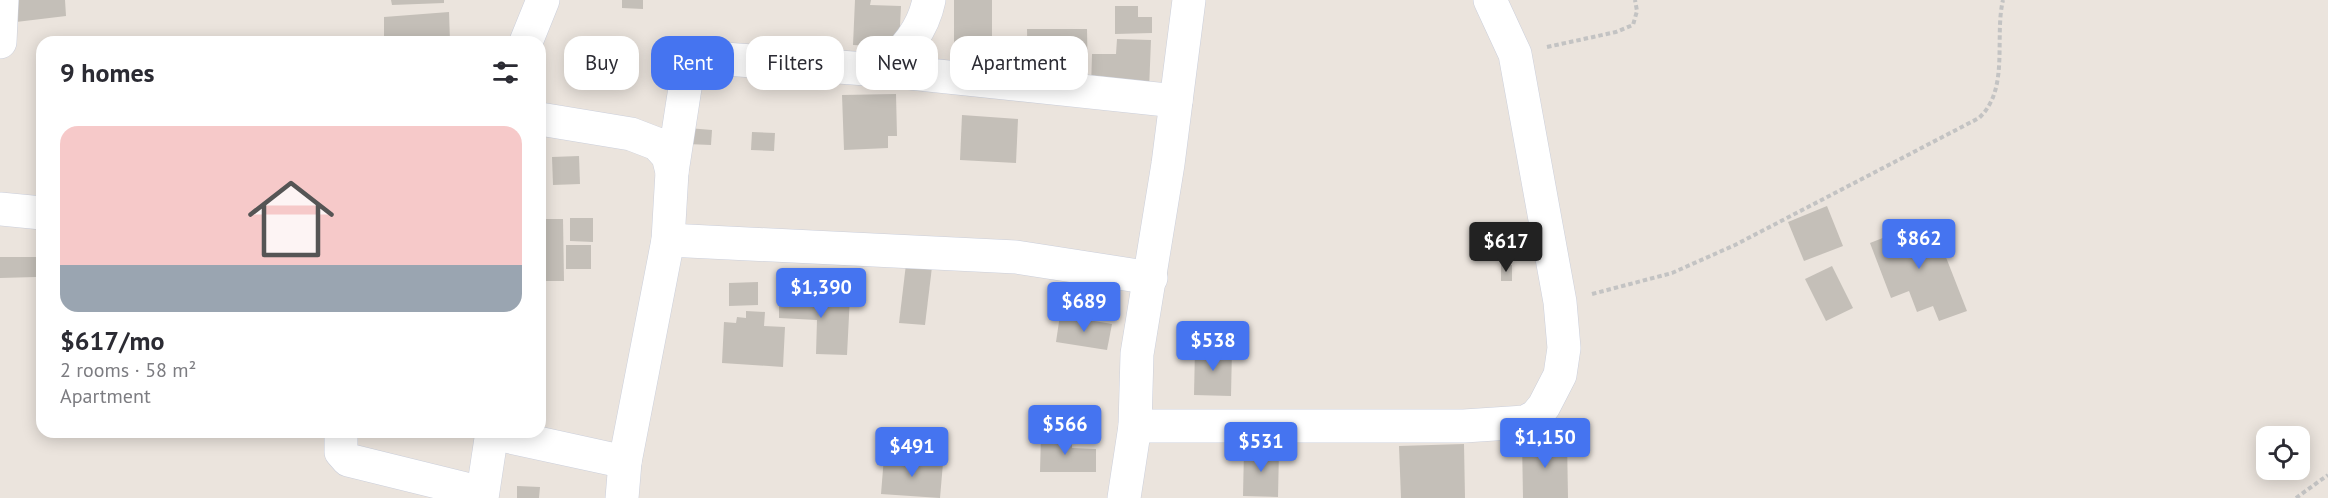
<!DOCTYPE html>
<html lang="en">
<head>
<meta charset="utf-8">
<style>
  :root { --surface:#fff; --page:#f7f7f7; --text:#2b2b33; --muted:#7c7c81; --line:#e1e1e2; --accent:#4574f0 }
  body { margin:0; font-family:"PT Sans",sans-serif; background:var(--page); color:var(--text); height:100vh; display:flex; flex-direction:column; font-size:22px; white-space:nowrap }
  * { box-sizing:border-box; margin:0 }
  p { font-size:20px; color:var(--muted) }
  .icon { flex:none; width:33px; height:33px; fill:none; stroke:currentColor; stroke-width:2; stroke-linecap:round; stroke-linejoin:round }
  .map { position:relative; flex:1; overflow:hidden }
  .side { position:absolute; left:36px; top:36px; width:510px; height:402px; display:flex; flex-direction:column; background:var(--surface); border-radius:18px; box-shadow:0 3px 15px #0003 }
  .side>* { flex:none }
  .banner { position:absolute; left:564px; top:36px; width:570px; height:54px; display:flex; gap:12px }
  .fabs { position:absolute; left:2256px; top:426px; display:grid; gap:12px }
  .fabs a { display:grid; place-items:center; width:54px; height:54px; border-radius:12px; background:var(--surface); box-shadow:0 3px 15px #0003; font-size:30px }
  .price { position:absolute; translate:-50% -51px; padding:0 14px; border-radius:6px; background:var(--accent); color:#fff; font-size:20px; line-height:39px; filter:drop-shadow(0 2px 3px #0008) }
  .price::after { content:''; position:absolute; left:50%; top:36px; width:18px; height:14px; margin-left:-9px; background:inherit; clip-path:polygon(0 0,100% 0,50% 100%) }
  .price.current { background:#222; color:#fff }
  ul { padding:0; list-style:none }
  li { display:grid; align-content:center; gap:12px; height:318px; padding:0 24px }
  li+li { border-top:2px solid var(--line) }
  li span { display:grid; place-items:center; height:186px; border-radius:18px; color:#555 }
  li>.icon { margin-inline-start:auto }
  span .icon { width:108px; height:108px; fill:#fffc; stroke-width:1 }
  li b { font-size:26px }
  h2 { display:flex; justify-content:space-between; align-items:center; height:72px; padding:0 24px; font-size:26px }
  .pill { padding:0 21px; border-radius:18px; background:var(--surface); box-shadow:0 3px 15px #0003; font-size:21px; line-height:54px }
  .pill.current { background:var(--accent); color:#fff }
  .map>svg:first-child { display:block }
  .building { fill:#c4bfb8 }
  .lines { fill:none; stroke-linecap:round; stroke-linejoin:round }
  .minor-casing { stroke:#cbcfdb; stroke-width:34 }
  .path { stroke:#c3c3c3; stroke-width:4; stroke-dasharray:4.5 3; stroke-linecap:butt }
  .minor { stroke:#fff; stroke-width:33 }
</style>
</head>
<body>
<div class="map">
<svg width="2328" height="498" viewBox="0 0 2328 498">
  <rect width="100%" height="100%" fill="#ebe4dd"/>
  <g class="building">
    <path d="M13,0H65L66,16L16,22Z"/>
    <path d="M391,0H444V3L392,5Z"/>
    <path d="M622,0H643V9L622,8Z"/>
    <path d="M855,0H871L870,5L901,6L899,47L853,45Z"/>
    <path d="M954,0H992V44H998V61L954,58Z"/>
    <path d="M1115,6H1138V17H1152V33L1115,34Z"/>
    <path d="M449,12L450,42H384V17Z"/>
    <path d="M1027,29H1087L1088,82H1028Z"/>
    <path d="M1117,39L1151,40L1149,90L1091,89L1092,54H1116Z"/>
    <path d="M896,94L897,136H888V148L844,150L842,95Z"/>
    <path d="M962,115L1018,119L1016,163L960,160Z"/>
    <path d="M688,128L712,130L711,145L687,144Z"/>
    <path d="M752,132L775,133L774,151L751,150Z"/>
    <path d="M579,156L580,184L553,185L552,157Z"/>
    <path d="M1827,206L1843,246L1804,261L1788,222Z"/>
    <path d="M570,218H593V242L570,241Z"/>
    <path d="M540,219H563L564,281H540Z"/>
    <path d="M1931,219L1967,311L1939,321L1933,306L1917,312L1909,291L1891,298L1870,243Z"/>
    <rect x="566" y="245" width="25" height="24"/>
    <path d="M0,257H38L36,277L0,278Z"/>
    <path d="M906,264L932,267L925,325L899,323Z"/>
    <rect x="1501" y="265" width="11" height="16"/>
    <path d="M1832,266L1853,308L1826,321L1805,279Z"/>
    <path d="M41,270H42V290L38,289Z"/>
    <path d="M758,282V305L729,306V283Z"/>
    <path d="M779,294L850,296L847,355L816,354L817,320L779,318Z"/>
    <path d="M746,311L765,312L764,326L785,327L783,367L722,363L724,322L736,323L737,317L746,318Z"/>
    <path d="M1060,315L1112,324L1107,350L1056,342Z"/>
    <path d="M1195,349H1232L1231,396L1194,395Z"/>
    <path d="M1041,435L1072,436V448L1096,449V472H1040Z"/>
    <path d="M1567,440L1568,498H1523L1522,441Z"/>
    <path d="M1464,444L1465,498H1401L1399,446Z"/>
    <path d="M1244,449L1279,450L1278,497L1243,496Z"/>
    <path d="M884,457L943,463L940,498L881,494Z"/>
    <path d="M517,486L540,487L539,498H517Z"/>
  </g>
  <g class="lines">
    <g class="minor-casing">
      <g id="minor">
        <path d="M0,42L2,0"/>
        <path d="M526,42L543,0"/>
        <path d="M881,70C905,51 923,30 929,0"/>
        <path d="M540,119L631,134L657,144L668,156L672,172L668,240L625,462L622,498"/>
        <path d="M672,172L687,75L699,62L724,59L881,70L1176,101"/>
        <path d="M0,209L42,213"/>
        <path d="M668,240L1016,257L1151,278"/>
        <path d="M1135,426H1464L1525,422L1536,416L1544,406L1560,375L1564,348L1560,302L1515,54L1490,0"/>
        <path d="M341,432V452L348,460L482,493"/>
        <path d="M492,433L625,462"/>
        <path d="M482,498L492,432"/>
        <path d="M1124,498L1135,426L1137,354L1168,164L1189,0"/>
      </g>
    </g>
    <g class="path">
      <path d="M1547,47L1616,32L1633,25L1637,11L1635,0"/>
      <path d="M1592,294L1672,273L1735,245L1979,118C2010,89 1994,38 2003,0"/>
      <path d="M2296,498L2328,475"/>
    </g>
    <use href="#minor" class="minor"/>
  </g>
</svg>
<div class="fabs">
<a><svg class="icon" aria-label="locate" viewBox="0 0 24 24"><circle cx="12" cy="12" r="6"/><path d="M12 2v4M12 18v4M2 12h4M18 12h4"/></svg></a>
</div>
<b class="price" style="left:1919px;top:270px">$862</b>
<b class="price current" style="left:1506px;top:273px">$617</b>
<b class="price" style="left:821px;top:319px">$1,390</b>
<b class="price" style="left:1084px;top:333px">$689</b>
<b class="price" style="left:1213px;top:372px">$538</b>
<b class="price" style="left:1065px;top:456px">$566</b>
<b class="price" style="left:1545px;top:469px">$1,150</b>
<b class="price" style="left:1261px;top:473px">$531</b>
<b class="price" style="left:912px;top:478px">$491</b>
<div class="banner">
<a class="pill">Buy</a>
<a class="pill current">Rent</a>
<a class="pill">Filters</a>
<a class="pill">New</a>
<a class="pill">Apartment</a>
</div>
<section class="side">
<h2>9 homes<svg class="icon" aria-label="filters" viewBox="0 0 24 24"><path d="M4 7h16M4 17h16"/><circle cx="9" cy="7" r="2"/><circle cx="15" cy="17" r="2"/></svg></h2>
<ul>
<li><span style="background:linear-gradient(#f6c9c9 75%,#9aa5b1 0)"><svg class="icon" aria-label="home" viewBox="0 0 24 24"><path d="M3 11l9-7 9 7M6 9v11h12V9"/></svg></span><div><b>$617/mo</b><p>2 rooms · 58 m²</p><p>Apartment</p></div></li>
</ul>
</section>
</div>
</body>
</html>
